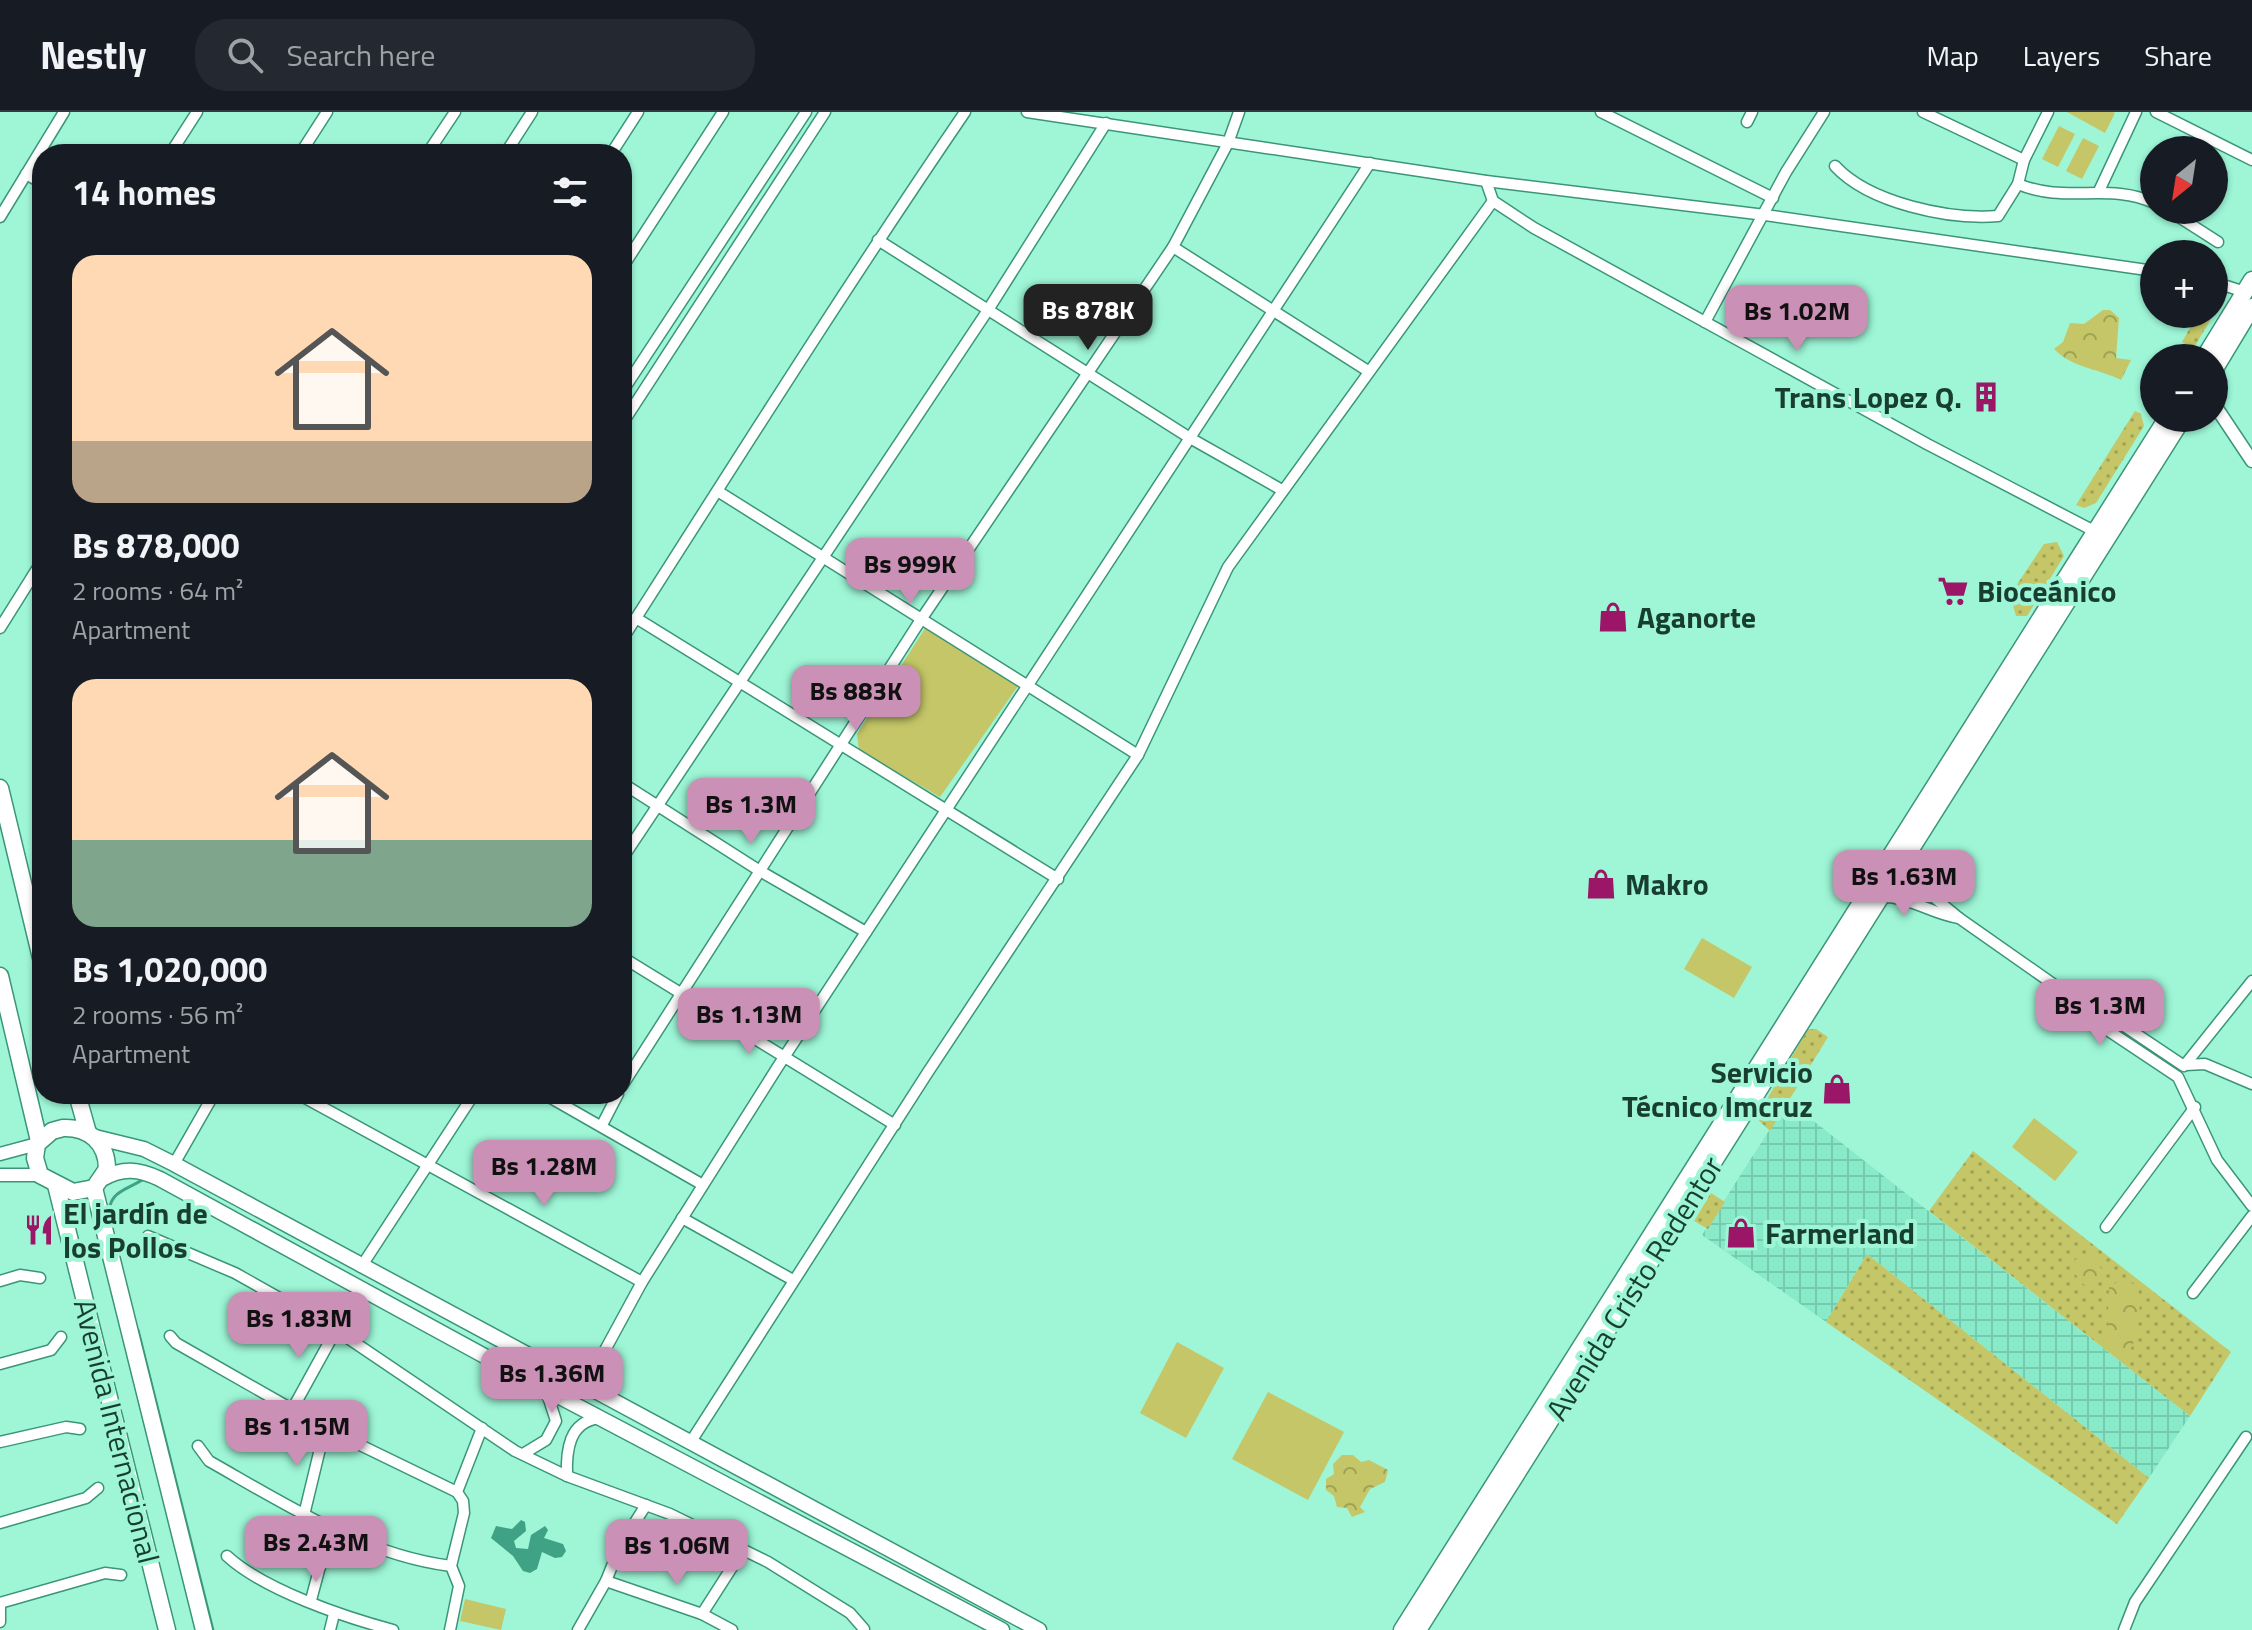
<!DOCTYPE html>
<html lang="en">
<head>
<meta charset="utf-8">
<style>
  :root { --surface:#171b24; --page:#242831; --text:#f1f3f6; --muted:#9ea1a6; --line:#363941; --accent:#cb90b6 }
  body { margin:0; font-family:"Titillium Web",sans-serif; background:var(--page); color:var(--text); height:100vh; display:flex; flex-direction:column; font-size:30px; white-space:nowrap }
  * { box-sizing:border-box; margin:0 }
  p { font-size:26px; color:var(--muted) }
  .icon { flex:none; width:44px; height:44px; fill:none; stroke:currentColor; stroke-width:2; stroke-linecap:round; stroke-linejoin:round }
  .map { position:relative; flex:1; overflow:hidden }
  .details { position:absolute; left:32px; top:32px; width:600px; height:960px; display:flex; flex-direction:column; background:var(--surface); border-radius:32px; box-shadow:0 2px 6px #0004 }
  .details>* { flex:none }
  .needle { width:52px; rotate:210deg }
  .tools { position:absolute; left:2140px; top:24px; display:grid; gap:16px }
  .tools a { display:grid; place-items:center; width:88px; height:88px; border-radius:50%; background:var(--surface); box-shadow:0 2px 6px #0004; font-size:40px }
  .price { position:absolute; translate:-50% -68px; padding:0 18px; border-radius:16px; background:var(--accent); color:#111; font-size:26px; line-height:52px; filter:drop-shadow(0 2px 4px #0008) }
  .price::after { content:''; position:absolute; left:50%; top:48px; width:24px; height:18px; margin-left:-12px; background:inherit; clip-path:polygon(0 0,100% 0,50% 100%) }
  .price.on { background:#222; color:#fff }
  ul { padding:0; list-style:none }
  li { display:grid; align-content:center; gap:16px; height:424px; padding:0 40px }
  li span { display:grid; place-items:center; height:248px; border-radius:24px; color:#555 }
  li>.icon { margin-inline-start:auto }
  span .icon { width:144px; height:144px; fill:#fffc; stroke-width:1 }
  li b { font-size:34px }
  h2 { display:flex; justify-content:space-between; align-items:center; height:96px; padding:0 40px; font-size:34px }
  header { display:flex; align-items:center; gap:48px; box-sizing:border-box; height:112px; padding:0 40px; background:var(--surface); border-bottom:2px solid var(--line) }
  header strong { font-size:38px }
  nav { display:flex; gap:44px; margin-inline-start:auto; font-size:28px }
  .search { width:560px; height:72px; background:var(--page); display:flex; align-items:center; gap:20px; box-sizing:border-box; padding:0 28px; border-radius:32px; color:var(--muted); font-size:30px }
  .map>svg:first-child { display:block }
  .industrial { fill:url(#industrial-grid) }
  .grass { fill:url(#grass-dots) }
  .forest { fill:url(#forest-crowns) }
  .park { fill:#c4c667 }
  .water { fill:#40a285 }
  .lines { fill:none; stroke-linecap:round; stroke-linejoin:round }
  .stream { stroke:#40a285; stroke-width:3 }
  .minor-casing { stroke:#3b9579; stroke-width:13 }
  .tertiary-casing { stroke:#3b9579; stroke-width:15 }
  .secondary-casing { stroke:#3b9579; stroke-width:17 }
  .primary-casing { stroke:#3b9579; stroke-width:19 }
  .trunk-casing { stroke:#3b9579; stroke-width:19 }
  .minor { stroke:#fff; stroke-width:10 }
  .tertiary { stroke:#fff; stroke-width:12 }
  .secondary { stroke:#fff; stroke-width:14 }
  .primary { stroke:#fff; stroke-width:16 }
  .trunk { stroke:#fff; stroke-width:16 }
  .labels { text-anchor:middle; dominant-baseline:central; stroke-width:8; stroke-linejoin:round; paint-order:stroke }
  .poi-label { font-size:30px; font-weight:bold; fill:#183d31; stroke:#9ef6d7; text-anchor:start }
  .street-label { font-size:30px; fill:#183d31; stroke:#9ef6d7 }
</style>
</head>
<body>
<header>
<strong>Nestly</strong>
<div class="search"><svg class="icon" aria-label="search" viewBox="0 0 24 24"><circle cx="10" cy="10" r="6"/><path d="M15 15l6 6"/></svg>Search here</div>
<nav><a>Map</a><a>Layers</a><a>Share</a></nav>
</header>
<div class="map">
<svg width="2252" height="1518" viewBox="0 0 2252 1518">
  <defs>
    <pattern id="industrial-grid" width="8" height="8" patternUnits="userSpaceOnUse" patternTransform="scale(2)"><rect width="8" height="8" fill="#89eac9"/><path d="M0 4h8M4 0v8" fill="none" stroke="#76caad"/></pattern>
    <pattern id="grass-dots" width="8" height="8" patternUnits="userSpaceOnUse" patternTransform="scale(2)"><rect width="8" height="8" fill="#c4c667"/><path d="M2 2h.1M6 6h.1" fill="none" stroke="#9ea255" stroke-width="1.8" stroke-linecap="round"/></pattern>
    <pattern id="forest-crowns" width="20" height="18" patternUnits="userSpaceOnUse" patternTransform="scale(2)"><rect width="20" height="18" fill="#c4c667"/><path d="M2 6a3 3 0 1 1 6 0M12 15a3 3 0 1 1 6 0" fill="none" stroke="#9ea255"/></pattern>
  </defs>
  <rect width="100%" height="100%" fill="#9ef6d7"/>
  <path class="industrial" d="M1788,989L2190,1304L2149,1366L1867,1142L1826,1210L1702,1123Z"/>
  <g class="grass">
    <path d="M2198,202H2214L2193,237L2182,230Z"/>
    <path d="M2135,299L2141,302L2144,314L2096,391L2084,396L2076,393Z"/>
    <path d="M2057,430L2064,444L2027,504H2016L2010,483L2044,432Z"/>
    <path d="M1808,917H1816L1828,925L1770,1019L1756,1006Z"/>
    <path d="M1973,1039L2231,1240L2190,1304L1929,1099Z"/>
    <path d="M1711,1081L1725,1090L1708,1117L1694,1109Z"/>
    <path d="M1867,1142L2149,1366L2117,1412L1826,1210Z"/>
  </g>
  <g class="forest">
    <path d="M2103,198H2110L2119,206L2116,246L2131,248L2121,268C2100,257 2072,256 2054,237L2063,230L2070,211L2084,212Z"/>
    <path d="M2093,1141L2102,1158L2097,1167L2085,1174L2076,1163L2073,1150L2080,1144Z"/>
    <path d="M2124,1166L2138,1175C2142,1199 2139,1227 2125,1247L2101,1233L2107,1224L2109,1175Z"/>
    <path d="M1342,1343H1353L1361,1350L1369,1348L1388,1358L1385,1370L1370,1377L1360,1395L1365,1400L1352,1405L1347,1396L1337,1395L1334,1384L1326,1378V1367L1334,1362L1333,1352Z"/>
  </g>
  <g class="park">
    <path d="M2067,0H2113L2115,1L2105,21Z"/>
    <path d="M2059,14L2075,22L2058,55L2042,47Z"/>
    <path d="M2083,26L2099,34L2082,67L2066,59Z"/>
    <path d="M926,515L1018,574L940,685L859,638L857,622Z"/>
    <path d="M1702,826L1752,855L1734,886L1684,857Z"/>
    <path d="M2034,1006L2078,1040L2055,1069L2012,1035Z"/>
    <path d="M1177,1230L1224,1256L1186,1326L1140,1301Z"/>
    <path d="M1268,1280L1344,1320L1308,1388L1232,1347Z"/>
    <path d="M465,1487L506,1497L501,1518L460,1509Z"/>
  </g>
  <path class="water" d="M521,1408L525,1410L526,1419L514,1429L516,1436L528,1437L531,1423L545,1414L548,1418L544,1426L563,1432L566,1439L562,1445L555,1446L542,1440L537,1457L530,1461L523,1459L513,1444L491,1426L496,1414L512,1417Z"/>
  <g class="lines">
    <g class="stream">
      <path d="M109,1106C107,1078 127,1079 145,1066"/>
      <path d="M138,1218L213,1518"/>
    </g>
    <g class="minor-casing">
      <g id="minor">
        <path d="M1027,0L1486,69L1765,103L2154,159"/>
        <path d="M1601,0L1773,86"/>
        <path d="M1923,0L2024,48"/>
        <path d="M2156,0L2252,48"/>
        <path d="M1747,10L1752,0"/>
        <path d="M170,42L197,0"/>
        <path d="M300,42L327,0"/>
        <path d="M427,42L455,0"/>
        <path d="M505,42L532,0"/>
        <path d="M611,42L638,0"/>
        <path d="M1835,54C1869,91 1949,108 1998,104L2018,72L2024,48L2048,0"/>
        <path d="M26,62L42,71"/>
        <path d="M1486,69L1493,89L1534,116L1927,332L2096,420"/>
        <path d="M2018,72C2065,92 2110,70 2154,91"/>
        <path d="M2099,79L2136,0"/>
        <path d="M2168,98L2218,130"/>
        <path d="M0,105L64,0"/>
        <path d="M878,128L1190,326L1282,378"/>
        <path d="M1173,135L1368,259"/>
        <path d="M622,156L723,0"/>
        <path d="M2214,170L2245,180"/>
        <path d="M1705,210L1786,60L1824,0"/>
        <path d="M622,280L806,0"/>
        <path d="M622,312L825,0"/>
        <path d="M719,380L1138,643"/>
        <path d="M636,506L1058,767"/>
        <path d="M0,516L42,449"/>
        <path d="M622,528C735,351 847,173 965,0"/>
        <path d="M622,671L760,759L866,820"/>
        <path d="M1907,746L1914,769L1959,806L2083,893L2096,895L2184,954L2252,869"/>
        <path d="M622,747L988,198L1106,11"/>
        <path d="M1879,785C1908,783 1931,802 1959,806"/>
        <path d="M622,845L895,1013"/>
        <path d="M2083,893L2088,905L2178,965L2217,1048L2252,1094"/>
        <path d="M2185,953L2205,952L2252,972"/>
        <path d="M622,974L920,509L1173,135L1228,31L1239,0"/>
        <path d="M298,982L642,1170"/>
        <path d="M544,982L703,1073"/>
        <path d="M602,1013L618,982"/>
        <path d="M174,1052L214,982"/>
        <path d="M682,1106L793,1168"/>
        <path d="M2106,1115L2195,995"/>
        <path d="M148,1124L235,1161L336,1218L515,1339L567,1364L670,1402L768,1450L850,1501L864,1517"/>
        <path d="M361,1155L474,982"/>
        <path d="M0,1169L20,1163L40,1166"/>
        <path d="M2193,1181L2252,1104"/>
        <path d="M170,1224L176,1231L325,1316L457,1380"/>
        <path d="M0,1252L51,1238L61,1225"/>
        <path d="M585,1275L642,1170L777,956L1370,51"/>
        <path d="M293,1296L336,1218"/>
        <path d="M0,1330L66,1315L80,1317"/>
        <path d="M690,1331L928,960L1138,643L1228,455L1493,89"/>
        <path d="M198,1334L209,1349C285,1392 363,1443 451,1454"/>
        <path d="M523,1342L546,1328L556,1309L546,1278"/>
        <path d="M567,1364C566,1338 569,1310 599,1306"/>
        <path d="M304,1403L325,1316"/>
        <path d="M0,1411L86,1386L98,1376"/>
        <path d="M227,1444C264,1478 344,1505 393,1518"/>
        <path d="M606,1469L702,1502L732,1518"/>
        <path d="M311,1488L330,1417"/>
        <path d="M702,1502L743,1438"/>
        <path d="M0,1510V1491L105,1461L121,1463"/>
        <path d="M330,1518L334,1502"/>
        <path d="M450,1518L459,1474L451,1454L464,1401L463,1389L457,1380L482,1316"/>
        <path d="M578,1518L606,1469L620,1434L646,1393"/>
        <path d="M2124,1518L2135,1490L2246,1325"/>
      </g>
    </g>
    <g class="tertiary-casing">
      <g id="tertiary">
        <path d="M2214,292L2252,349"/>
        <path d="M0,1042L37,1032"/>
        <path d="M0,1063H40"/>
      </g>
    </g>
    <g class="secondary-casing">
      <g id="secondary">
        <path d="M95,1025L144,1037L174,1052L1039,1518"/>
        <path d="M102,1067C123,1055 139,1057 160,1067L545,1277L1002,1518"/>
      </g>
    </g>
    <g class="primary-casing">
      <g id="primary">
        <path d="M0,676L42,850"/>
        <path d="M0,864L39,1029"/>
        <path d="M77,982L88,1021"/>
        <path d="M63,1016C89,1015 107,1031 107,1057L94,1076L73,1080L40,1063L35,1046L37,1032L52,1019Z"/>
        <path d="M56,1073L167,1518"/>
        <path d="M94,1076L204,1518"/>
      </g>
    </g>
    <g class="trunk-casing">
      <g id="trunk">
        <path d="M2204,246L2252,168"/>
        <path d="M2214,258L2252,195"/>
        <path d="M1402,1518L2167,306"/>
        <path d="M1418,1518L2183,306"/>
      </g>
    </g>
    <use href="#minor" class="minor"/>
    <use href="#tertiary" class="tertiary"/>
    <use href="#secondary" class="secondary"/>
    <use href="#primary" class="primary"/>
    <use href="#trunk" class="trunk"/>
  </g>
  <defs>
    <g id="building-bare" transform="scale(2.4)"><path d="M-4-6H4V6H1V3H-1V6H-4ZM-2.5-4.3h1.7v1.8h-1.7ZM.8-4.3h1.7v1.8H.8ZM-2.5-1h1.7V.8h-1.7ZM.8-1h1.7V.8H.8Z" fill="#9c1667" stroke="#9ef6d7" stroke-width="2.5" paint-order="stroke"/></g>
    <g id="supermarket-bare" transform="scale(2.4)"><path d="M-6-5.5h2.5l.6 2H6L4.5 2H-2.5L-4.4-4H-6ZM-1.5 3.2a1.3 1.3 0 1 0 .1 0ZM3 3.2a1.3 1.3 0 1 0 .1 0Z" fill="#9c1667" stroke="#9ef6d7" stroke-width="2.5" paint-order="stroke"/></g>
    <g id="shop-bare" transform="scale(2.4)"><path d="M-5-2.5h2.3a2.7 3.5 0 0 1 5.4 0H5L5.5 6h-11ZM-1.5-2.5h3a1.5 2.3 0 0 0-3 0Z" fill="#9c1667" stroke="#9ef6d7" stroke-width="2.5" paint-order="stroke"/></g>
    <g id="restaurant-bare" transform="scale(2.4)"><path d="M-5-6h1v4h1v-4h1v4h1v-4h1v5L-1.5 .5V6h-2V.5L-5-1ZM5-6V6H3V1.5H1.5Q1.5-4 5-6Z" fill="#9c1667" stroke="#9ef6d7" stroke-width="2.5" paint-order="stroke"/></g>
  </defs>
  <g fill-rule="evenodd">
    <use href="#building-bare" x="1986" y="285"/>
    <use href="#supermarket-bare" x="1953" y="479"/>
    <use href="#shop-bare" x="1613" y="505"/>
    <use href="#shop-bare" x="1601" y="772"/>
    <use href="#shop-bare" x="1837" y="977"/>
    <use href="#restaurant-bare" x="39" y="1118"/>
    <use href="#shop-bare" x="1741" y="1121"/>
  </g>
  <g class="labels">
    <g class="poi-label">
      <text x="1962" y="285" text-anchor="end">Trans Lopez Q.</text>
      <text x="1977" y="479">Bioceánico</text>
      <text x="1637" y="505">Aganorte</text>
      <text x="1625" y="772">Makro</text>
      <text x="1813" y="960" text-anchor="end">Servicio<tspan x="1813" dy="34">Técnico Imcruz</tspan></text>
      <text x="63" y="1101">El jardín de<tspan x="63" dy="34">los Pollos</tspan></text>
      <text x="1765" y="1121">Farmerland</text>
    </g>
    <g class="street-label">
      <text transform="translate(1634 1176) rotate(-58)">Avenida Cristo Redentor</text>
      <text transform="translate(117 1319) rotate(76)">Avenida Internacional</text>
    </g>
  </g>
</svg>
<div class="tools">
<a><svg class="needle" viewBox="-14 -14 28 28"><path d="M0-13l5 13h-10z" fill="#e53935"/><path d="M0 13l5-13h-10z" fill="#9ea1a6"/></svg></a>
<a>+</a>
<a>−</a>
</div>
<b class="price on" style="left:1088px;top:240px">Bs 878K</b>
<b class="price" style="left:1797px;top:241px">Bs 1.02M</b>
<b class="price" style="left:910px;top:494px">Bs 999K</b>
<b class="price" style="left:856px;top:621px">Bs 883K</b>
<b class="price" style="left:751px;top:734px">Bs 1.3M</b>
<b class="price" style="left:1904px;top:806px">Bs 1.63M</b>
<b class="price" style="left:2100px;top:935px">Bs 1.3M</b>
<b class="price" style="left:749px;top:944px">Bs 1.13M</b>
<b class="price" style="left:544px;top:1096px">Bs 1.28M</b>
<b class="price" style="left:299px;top:1248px">Bs 1.83M</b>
<b class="price" style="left:552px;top:1303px">Bs 1.36M</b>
<b class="price" style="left:297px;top:1356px">Bs 1.15M</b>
<b class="price" style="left:316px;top:1472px">Bs 2.43M</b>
<b class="price" style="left:677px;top:1475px">Bs 1.06M</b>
<section class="details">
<h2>14 homes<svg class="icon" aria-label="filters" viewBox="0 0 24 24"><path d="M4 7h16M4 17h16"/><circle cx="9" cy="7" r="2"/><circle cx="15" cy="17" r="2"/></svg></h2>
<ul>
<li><span style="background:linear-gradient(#ffd9b3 75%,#b9a48a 0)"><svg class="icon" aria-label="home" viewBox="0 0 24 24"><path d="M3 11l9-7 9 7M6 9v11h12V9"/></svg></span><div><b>Bs 878,000</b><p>2 rooms · 64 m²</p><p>Apartment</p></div></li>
<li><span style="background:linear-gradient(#ffd9b3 65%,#7fa58c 0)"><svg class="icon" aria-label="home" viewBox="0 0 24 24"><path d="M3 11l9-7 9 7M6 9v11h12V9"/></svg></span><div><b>Bs 1,020,000</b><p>2 rooms · 56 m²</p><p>Apartment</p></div></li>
</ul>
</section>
</div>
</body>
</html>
